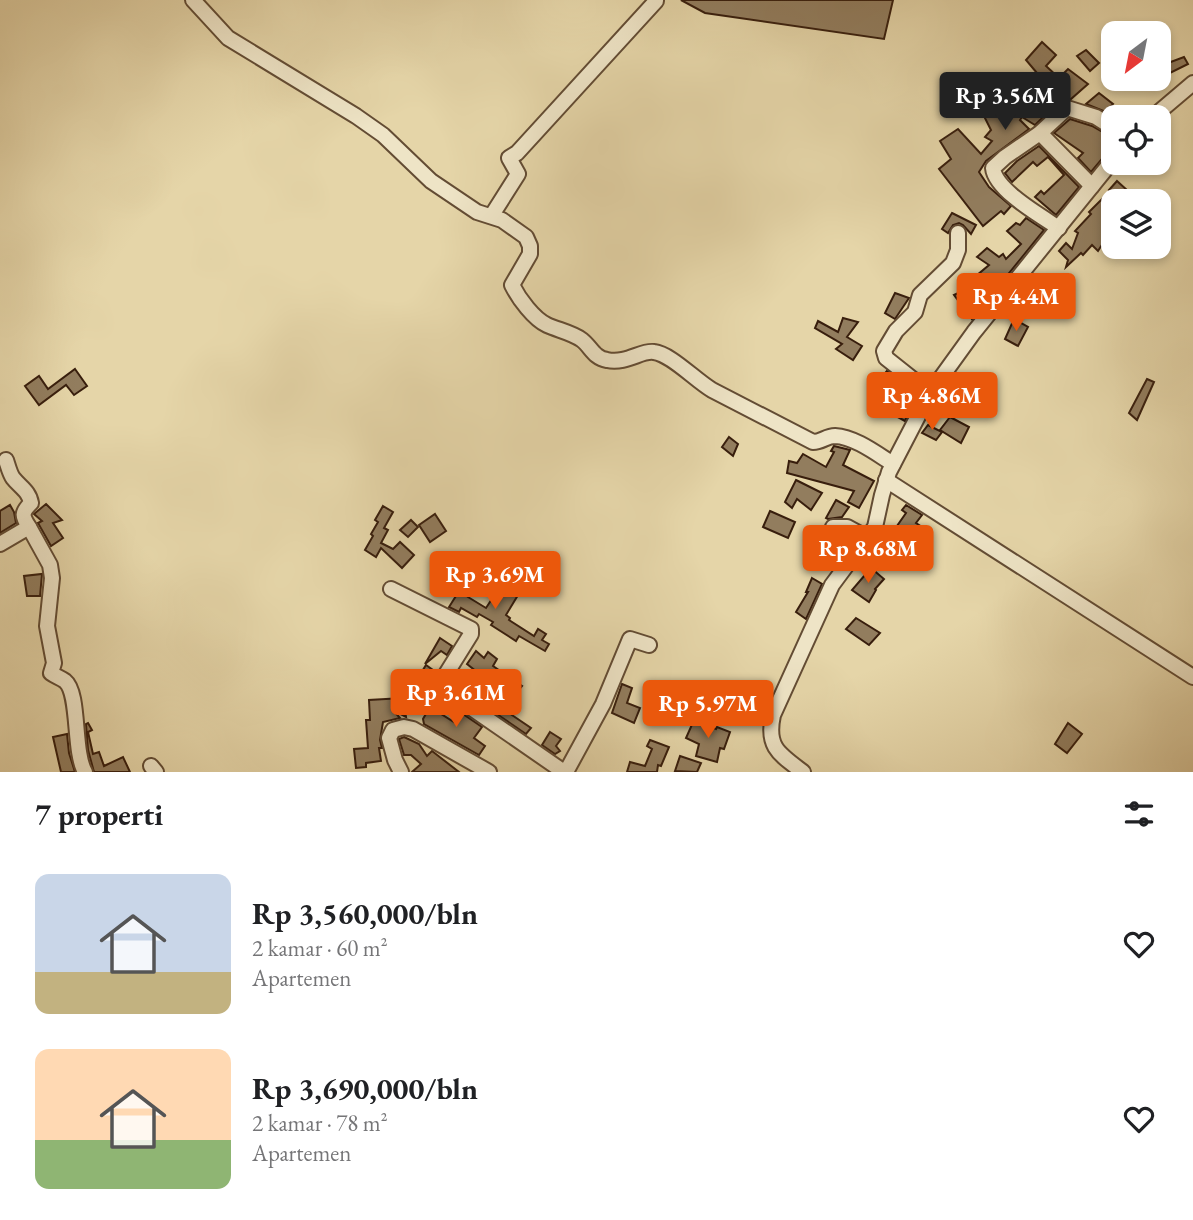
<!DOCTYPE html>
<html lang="id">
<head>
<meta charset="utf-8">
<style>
  :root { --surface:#fff; --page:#f2f2f2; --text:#202124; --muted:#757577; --accent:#ea580c }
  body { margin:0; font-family:"EB Garamond",serif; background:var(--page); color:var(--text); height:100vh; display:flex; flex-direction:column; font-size:26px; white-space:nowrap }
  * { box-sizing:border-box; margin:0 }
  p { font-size:23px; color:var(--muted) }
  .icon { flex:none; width:38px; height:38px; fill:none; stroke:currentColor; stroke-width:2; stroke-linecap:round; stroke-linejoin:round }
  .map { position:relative; height:772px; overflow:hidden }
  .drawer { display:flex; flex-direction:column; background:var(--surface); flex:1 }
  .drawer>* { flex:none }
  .needle { width:46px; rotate:212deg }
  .controls { position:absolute; left:1101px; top:21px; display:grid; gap:14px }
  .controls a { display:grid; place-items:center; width:70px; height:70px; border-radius:14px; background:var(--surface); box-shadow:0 4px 10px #0003; font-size:35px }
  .price { position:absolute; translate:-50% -60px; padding:0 16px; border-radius:7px; background:var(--accent); color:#fff; font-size:23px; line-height:46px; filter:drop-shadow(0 2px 4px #0008) }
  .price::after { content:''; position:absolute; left:50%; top:42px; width:21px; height:16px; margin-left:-10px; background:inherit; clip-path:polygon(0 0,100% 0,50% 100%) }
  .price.on { background:#222; color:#fff }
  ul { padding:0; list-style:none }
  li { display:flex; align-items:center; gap:21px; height:175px; padding:0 35px }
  li span { display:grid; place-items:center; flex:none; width:196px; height:140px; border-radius:14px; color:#555 }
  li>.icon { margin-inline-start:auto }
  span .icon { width:84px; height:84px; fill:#fffc; stroke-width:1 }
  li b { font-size:30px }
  h2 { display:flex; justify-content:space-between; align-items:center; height:84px; padding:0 35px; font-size:30px }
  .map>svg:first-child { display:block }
  .building { fill:#927d5e; stroke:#381e0d; stroke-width:2 }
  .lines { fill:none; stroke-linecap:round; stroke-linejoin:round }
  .minor-casing { stroke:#634c34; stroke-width:18 }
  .minor { stroke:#eee4c6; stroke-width:14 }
</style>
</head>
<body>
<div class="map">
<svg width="1193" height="772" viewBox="0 0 1193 772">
  <rect width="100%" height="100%" fill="#e5d5a8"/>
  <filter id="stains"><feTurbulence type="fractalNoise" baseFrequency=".00286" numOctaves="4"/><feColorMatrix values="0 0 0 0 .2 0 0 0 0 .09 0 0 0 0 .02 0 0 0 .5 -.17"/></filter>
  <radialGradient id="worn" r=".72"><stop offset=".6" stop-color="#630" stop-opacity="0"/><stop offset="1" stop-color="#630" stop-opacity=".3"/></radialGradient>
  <g class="building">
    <path d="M681,0H893L884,39L705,13Z"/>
    <path d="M1042,42L1056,55L1046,66L1059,78L1068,69L1088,84L1071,99L1060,101L1035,125L1022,117L1020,120L1029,129L986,161L979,172L989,187L1011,206L1004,214L1001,211L983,226L939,169L951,159L940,141L958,129L981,154L992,141L985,137L991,130L980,108L986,100L1004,88L1012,96L1037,73L1026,60Z"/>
    <path d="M1086,50L1099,63L1090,71L1077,56Z"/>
    <path d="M1184,57L1188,64L1158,79V62L1166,61L1168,63Z"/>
    <path d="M1099,93L1113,104L1106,112L1086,104Z"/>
    <path d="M1070,119L1092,126L1113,138V151L1106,154L1091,172L1078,158L1083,153L1054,133Z"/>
    <path d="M1039,146L1079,187L1056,215L1035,197L1041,191L1044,194L1064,175L1048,157L1037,166L1033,162L1012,182L1005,173L1017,161Z"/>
    <path d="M1117,181L1139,201H1122L1109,190Z"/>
    <path d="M1102,199L1113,206V239L1109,244L1105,240L1098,251L1092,245L1083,255L1081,253L1066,267L1068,260L1059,251L1066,243L1072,249L1078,233L1075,231L1091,214L1089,212Z"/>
    <path d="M952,213L976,225L971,234L963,225L959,223L953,225L948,233L942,229Z"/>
    <path d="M1026,218L1044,230L972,319L954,295L981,283L976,276L989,265L977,257L987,248L999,257L1003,254L1006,259L1021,244L1007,231L1016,223L1020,225Z"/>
    <path d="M895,293L909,298L895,319L885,313Z"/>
    <path d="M843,318L858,322L847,337L862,346L853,360L836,349L842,344L815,328L818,321L838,332Z"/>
    <path d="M1014,319L1028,327L1018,346L1005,339Z"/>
    <path d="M75,369L87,386L74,395L66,385L39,405L25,386L39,376L48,389Z"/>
    <path d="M887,371L906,386L901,397L887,389L879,400L870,391Z"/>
    <path d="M1147,379L1154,382L1137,420L1129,413Z"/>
    <path d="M950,387L966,396L968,393L980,399L977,416L960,405L943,398Z"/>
    <path d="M899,401L910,410L905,421L894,415Z"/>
    <path d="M950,417L969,427L961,443L940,430Z"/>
    <path d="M928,425L942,432L936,440L922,433Z"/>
    <path d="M729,437L738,444L733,456L722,447Z"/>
    <path d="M834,446L850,450L843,465L874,481L859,508L848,502L854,491L787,473L789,461L797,463L803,454L826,467L834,452L831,451Z"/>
    <path d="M796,480L822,493L811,510L797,499L792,508L785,502Z"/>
    <path d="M836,500L849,507L842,517L828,519L826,518Z"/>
    <path d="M46,504L62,520L53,523L63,538L51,546L38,523L42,521L34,514Z"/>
    <path d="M10,505L14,512L16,523L0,533V511Z"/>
    <path d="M906,505L922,515L916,523L922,527L915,537L897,526L906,513L902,510Z"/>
    <path d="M383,506L393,512L384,528L388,530L381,543L393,549L400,542L414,555L402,568L381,548L376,557L365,550L373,536L371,534L378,522L375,520Z"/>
    <path d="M770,511L795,522L788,538L763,527Z"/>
    <path d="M435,514L446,531L430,542L419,525Z"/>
    <path d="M411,520L418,527L408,537L400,530Z"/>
    <path d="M841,537L853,541L843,554L834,549Z"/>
    <path d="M871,568L884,579L875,589L876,590L869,602L852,590Z"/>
    <path d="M466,572L479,580L468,597L486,608L501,585L518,595L506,615L510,618L509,620L534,636L538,629L546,634L542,640L549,644L545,651L519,636L516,641L491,625L493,622L479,614L477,617L461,608L459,612L449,607L461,588L458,586Z"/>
    <path d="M42,574L40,596H27L24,576Z"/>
    <path d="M812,578L822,584L806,619L796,612L808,592H806Z"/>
    <path d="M856,618L880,633L869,645L846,629Z"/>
    <path d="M440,638L452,646L447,655L441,651L425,664Z"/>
    <path d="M476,651L484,658L488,652L497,659L493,666L522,686L505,707L508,709L506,711L531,728L526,734L488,708L501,690L489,681L478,697L466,688L477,672L467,664Z"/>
    <path d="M426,665L433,670L425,682L430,685L425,693L407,681V678L410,673L418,678Z"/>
    <path d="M622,684L632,688L627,703L640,708L634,723L612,713Z"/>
    <path d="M403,698L406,717L393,710L400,718L383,722L380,740L382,748H379L381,761L366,763V767L356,768L354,749L368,748L366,720H370L369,700Z"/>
    <path d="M430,707L454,722L460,712L482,727L474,738L485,746L479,755L424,724L423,719Z"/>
    <path d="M694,720L716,729L717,727L730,732L724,749L720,748L717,762L696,756L699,744L686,738Z"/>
    <path d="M88,723L92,730L88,732L93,754L99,752L104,766L123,757L130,772H94L88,750L86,724Z"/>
    <path d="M1068,723L1082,734L1067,753L1055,744Z"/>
    <path d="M550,732L561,739L556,746L560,751L555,754L542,745Z"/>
    <path d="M67,734L69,753L75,772H61L53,737Z"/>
    <path d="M404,737L419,744L427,756L432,751L459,772H412L421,764L411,755H404L399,739Z"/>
    <path d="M650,740L669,747L661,766L658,765L657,772H627L630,762L645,766L652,749L647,746Z"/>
    <path d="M680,756L701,763L697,772L675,771Z"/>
  </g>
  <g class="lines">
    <g class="minor-casing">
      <g id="minor">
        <path d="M193,0L228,38L356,116L383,135L431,181L477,212L502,220L526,237L530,246V254L512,285C519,299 534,319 547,325C558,330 573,333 582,340C591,347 594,358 607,360C627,364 641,350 654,352C671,354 695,380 712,390L813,442C822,442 826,436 835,436C855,437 877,454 893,464"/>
        <path d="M1153,117L1193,83"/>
        <path d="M1040,133L1092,186"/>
        <path d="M492,215L518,174L509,158L517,153L656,1"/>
        <path d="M1059,228C1041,216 995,190 993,168L1005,157L1040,133L1067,108L1096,117L1113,128"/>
        <path d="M930,393L886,358L884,351L896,331L915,312L920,295L953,263L958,250V233"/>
        <path d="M6,460C8,466 10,474 13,478C20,487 29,491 31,503C21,513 22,516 29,527"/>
        <path d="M886,480L1193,677"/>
        <path d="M833,527H847L869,539"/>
        <path d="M0,544L29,527L50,565L52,578L47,626L54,663L51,673C55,676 61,678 65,681C80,693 73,752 85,772"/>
        <path d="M391,589L471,629V634L443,679L441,687L564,772"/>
        <path d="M151,766L156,772"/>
        <path d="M401,772L395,760L389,738L393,730L404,727L413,729L489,772"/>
        <path d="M566,772L603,704L630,639L649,645"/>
        <path d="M803,772C779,754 766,747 773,715L832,585L875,527L882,495L889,472L930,393L974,332L1113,160"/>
      </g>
    </g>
    <use href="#minor" class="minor"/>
  </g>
  <rect width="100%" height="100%" filter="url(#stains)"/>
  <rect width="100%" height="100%" fill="url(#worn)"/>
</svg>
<div class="controls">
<a><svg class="needle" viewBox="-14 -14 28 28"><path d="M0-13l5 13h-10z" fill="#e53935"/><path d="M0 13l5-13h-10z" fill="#757577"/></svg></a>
<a><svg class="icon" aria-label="locate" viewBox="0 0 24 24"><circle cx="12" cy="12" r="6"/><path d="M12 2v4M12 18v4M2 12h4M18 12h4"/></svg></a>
<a><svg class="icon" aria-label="layers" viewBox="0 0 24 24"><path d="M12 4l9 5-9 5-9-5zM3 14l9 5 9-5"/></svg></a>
</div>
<b class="price on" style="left:1005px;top:132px">Rp 3.56M</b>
<b class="price" style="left:1016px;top:333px">Rp 4.4M</b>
<b class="price" style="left:932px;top:432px">Rp 4.86M</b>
<b class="price" style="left:868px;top:585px">Rp 8.68M</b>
<b class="price" style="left:495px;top:611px">Rp 3.69M</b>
<b class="price" style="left:456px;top:729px">Rp 3.61M</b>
<b class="price" style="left:708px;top:740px">Rp 5.97M</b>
</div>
<section class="drawer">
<h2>7 properti<svg class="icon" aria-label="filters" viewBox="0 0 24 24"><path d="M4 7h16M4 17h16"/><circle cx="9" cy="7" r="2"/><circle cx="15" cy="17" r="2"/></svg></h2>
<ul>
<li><span style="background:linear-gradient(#c9d6e8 70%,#c2b280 0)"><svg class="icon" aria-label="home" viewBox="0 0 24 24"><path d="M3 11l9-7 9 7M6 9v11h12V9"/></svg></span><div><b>Rp 3,560,000/bln</b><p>2 kamar · 60 m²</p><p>Apartemen</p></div><svg class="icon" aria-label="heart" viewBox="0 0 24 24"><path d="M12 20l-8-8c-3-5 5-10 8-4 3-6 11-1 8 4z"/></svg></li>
<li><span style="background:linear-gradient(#ffd9b3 65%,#8fb573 0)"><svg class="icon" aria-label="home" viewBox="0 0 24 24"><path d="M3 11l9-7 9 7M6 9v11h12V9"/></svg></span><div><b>Rp 3,690,000/bln</b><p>2 kamar · 78 m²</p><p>Apartemen</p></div><svg class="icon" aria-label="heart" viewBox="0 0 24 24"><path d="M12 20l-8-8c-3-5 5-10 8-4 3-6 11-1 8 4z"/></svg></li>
</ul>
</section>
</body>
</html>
